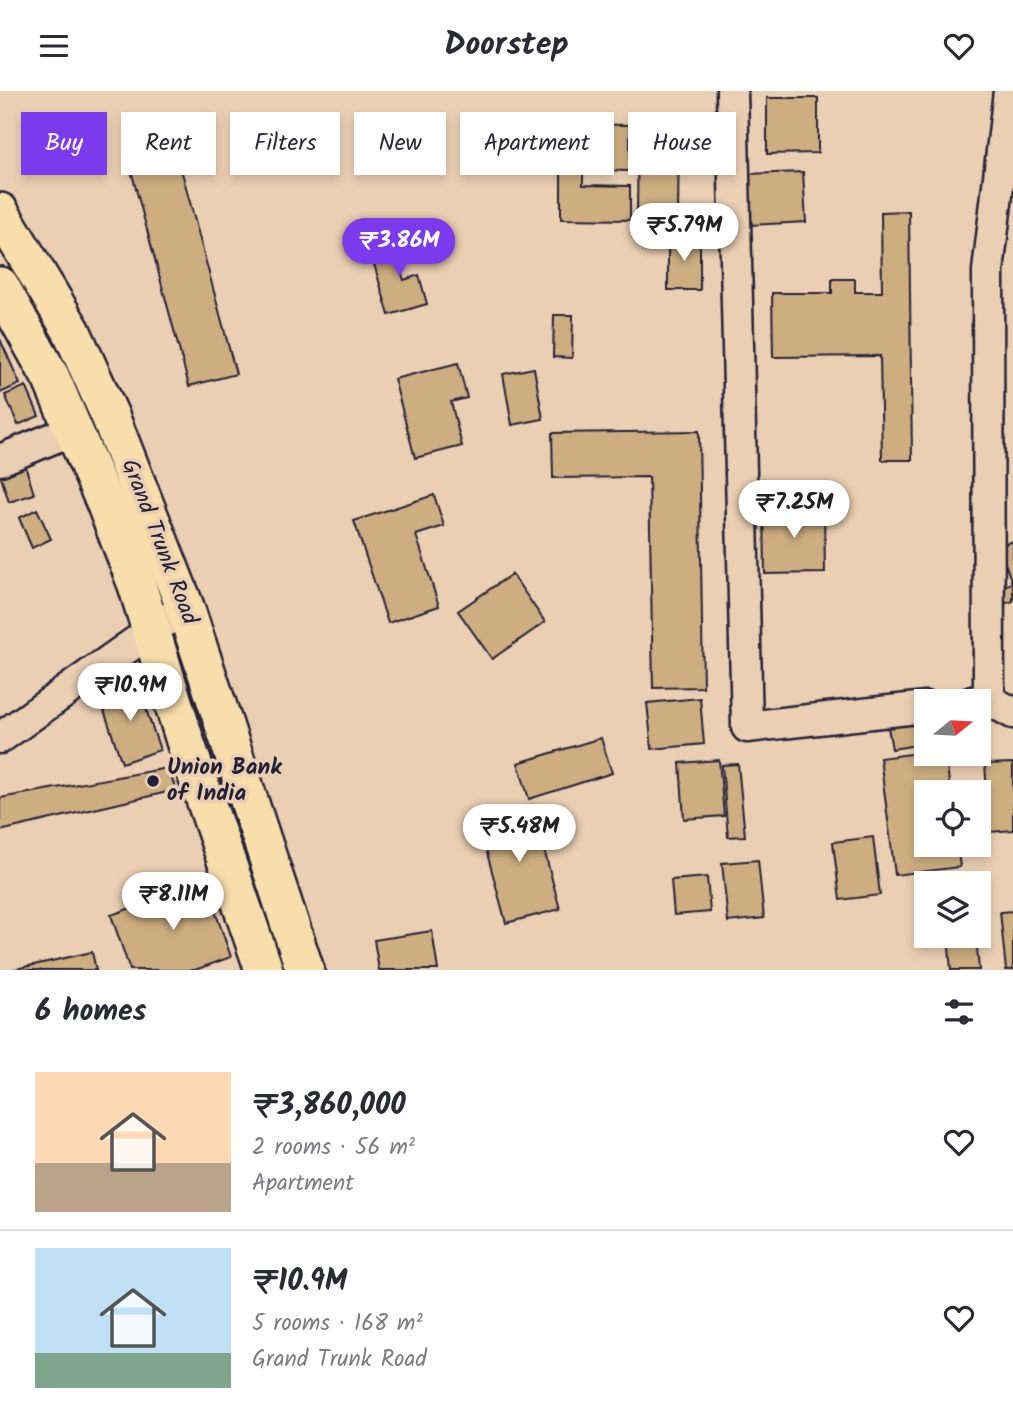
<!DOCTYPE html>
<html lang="en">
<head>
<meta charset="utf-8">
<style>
  :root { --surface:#fff; --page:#f2f2f3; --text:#2b2b33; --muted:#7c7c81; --line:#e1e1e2; --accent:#7c3aed }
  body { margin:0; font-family:Kalam,sans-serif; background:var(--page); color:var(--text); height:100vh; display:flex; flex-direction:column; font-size:26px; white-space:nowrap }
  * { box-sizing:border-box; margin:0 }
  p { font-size:23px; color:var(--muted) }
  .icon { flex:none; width:38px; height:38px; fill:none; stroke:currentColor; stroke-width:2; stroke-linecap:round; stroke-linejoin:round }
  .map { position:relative; height:879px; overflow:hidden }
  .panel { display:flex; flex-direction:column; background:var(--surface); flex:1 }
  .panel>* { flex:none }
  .hud { position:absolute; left:21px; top:21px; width:971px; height:63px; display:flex; gap:14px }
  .needle { width:46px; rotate:72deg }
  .controls { position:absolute; left:914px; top:598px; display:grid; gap:14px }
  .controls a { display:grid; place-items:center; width:77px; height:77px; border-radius:0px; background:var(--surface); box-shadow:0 4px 10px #0003; font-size:35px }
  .price { position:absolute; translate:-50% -60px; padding:0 16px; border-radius:24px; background:#fff; color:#222; font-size:23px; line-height:46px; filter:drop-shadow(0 2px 4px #0008) }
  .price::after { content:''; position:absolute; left:50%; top:42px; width:21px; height:16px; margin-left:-10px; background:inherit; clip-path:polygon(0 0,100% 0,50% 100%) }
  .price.on { background:var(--accent); color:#fff }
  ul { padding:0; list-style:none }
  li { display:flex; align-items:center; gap:21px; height:175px; padding:0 35px }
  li+li { border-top:2px solid var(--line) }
  li span { display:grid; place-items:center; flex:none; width:196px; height:140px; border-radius:0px; color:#555 }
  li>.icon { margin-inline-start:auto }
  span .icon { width:84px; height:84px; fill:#fffc; stroke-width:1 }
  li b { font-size:30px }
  h2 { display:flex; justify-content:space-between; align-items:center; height:84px; padding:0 35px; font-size:30px }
  .tag { padding:0 24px; border-radius:0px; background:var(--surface); box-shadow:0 4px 10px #0003; font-size:24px; line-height:63px }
  .tag.on { background:var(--accent); color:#fff }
  header { display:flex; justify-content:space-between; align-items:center; height:91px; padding:0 35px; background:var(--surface); font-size:32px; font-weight:700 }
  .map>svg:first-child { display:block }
  .building { fill:#ceae81; stroke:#22223b; stroke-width:2 }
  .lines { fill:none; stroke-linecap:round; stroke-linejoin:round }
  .minor-casing { stroke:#22223b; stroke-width:35 }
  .major-casing { stroke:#22223b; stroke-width:42 }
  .minor { stroke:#ebcfb2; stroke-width:30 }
  .major { stroke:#f8deab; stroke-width:37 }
  .poi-dot { fill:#22223b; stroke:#ebcfb2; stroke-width:2.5 }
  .labels { text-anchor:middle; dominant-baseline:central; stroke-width:7; stroke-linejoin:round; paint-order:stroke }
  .street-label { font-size:23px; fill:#22223b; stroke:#ebcfb2 }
  .poi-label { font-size:23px; font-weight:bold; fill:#22223b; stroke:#ebcfb2; text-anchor:start }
</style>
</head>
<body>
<header><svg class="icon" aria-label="menu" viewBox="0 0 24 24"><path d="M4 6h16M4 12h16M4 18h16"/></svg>Doorstep<svg class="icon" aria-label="heart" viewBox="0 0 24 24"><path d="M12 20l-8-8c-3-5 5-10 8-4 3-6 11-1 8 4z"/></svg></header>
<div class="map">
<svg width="1013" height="879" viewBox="0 0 1013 879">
  <rect width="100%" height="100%" fill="#ebcfb2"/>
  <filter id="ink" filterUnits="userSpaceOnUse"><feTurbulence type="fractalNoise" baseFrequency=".0143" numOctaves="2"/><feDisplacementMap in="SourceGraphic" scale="14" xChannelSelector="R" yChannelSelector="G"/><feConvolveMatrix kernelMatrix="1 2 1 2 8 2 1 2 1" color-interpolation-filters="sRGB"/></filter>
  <g filter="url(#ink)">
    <g class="building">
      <path d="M767,7H818V62L767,63Z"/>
      <path d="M561,33L630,34V80L583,79V94L630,95V129L561,128Z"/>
      <path d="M638,40H679L678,125H637Z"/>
      <path d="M176,59L236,283L189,295L129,72Z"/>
      <path d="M803,81L806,131L749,134L747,83Z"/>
      <path d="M909,120L912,369H882L880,265L773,266L772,202H832V188H855V201H882L881,121Z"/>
      <path d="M668,144L700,145V199H668Z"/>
      <path d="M417,149L422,164L398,172L404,189L419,184L427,213L389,224L371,163Z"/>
      <path d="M554,224H573L572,267L553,266Z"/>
      <path d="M0,248L20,293L0,302Z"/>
      <path d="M458,272L467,307L451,311L462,355L415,367L394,288Z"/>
      <path d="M534,277L543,328L512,334L503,283Z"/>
      <path d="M26,295L39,325L18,334L5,304Z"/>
      <path d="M699,340L703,596L653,597L649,386L553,387L552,342Z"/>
      <path d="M25,374L34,403L9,411L0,383Z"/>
      <path d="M434,404L444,435L416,444L439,515L388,532L354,430Z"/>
      <path d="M764,416H824L825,482L765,483Z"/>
      <path d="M37,418L51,448L32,457L19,427Z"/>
      <path d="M1013,450V510L1004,513L998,497L1012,492L999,455Z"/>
      <path d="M512,483L545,531L492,568L458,520Z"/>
      <path d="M137,592L160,659L122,672L99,605Z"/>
      <path d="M700,607L704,653L652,658L647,612Z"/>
      <path d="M913,627L917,654L892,658L887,631Z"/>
      <path d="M601,647L612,682L529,708L518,672Z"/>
      <path d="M926,661V663H946L950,702H926V754H957L960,776L895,784L880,667Z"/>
      <path d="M719,669L724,725L684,728L680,672Z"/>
      <path d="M1013,672V739L990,741L985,673Z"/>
      <path d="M738,673L745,745L728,746L722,674Z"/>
      <path d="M168,677L176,699L0,740V707Z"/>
      <path d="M532,714L560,818L506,832L478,729Z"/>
      <path d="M873,746L880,804L840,809L833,751Z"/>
      <path d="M758,769L764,827L728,831L722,772Z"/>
      <path d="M707,786L710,821L674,824L671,789Z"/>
      <path d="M205,791L231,866L195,879H130L111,824Z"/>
      <path d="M1013,820V879H1006L1000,821Z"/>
      <path d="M432,840L438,879H379L374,849Z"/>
      <path d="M948,845H976L979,879H951Z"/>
      <path d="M92,861L96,879H11Z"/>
    </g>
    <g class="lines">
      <g class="minor-casing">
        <g id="minor">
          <path d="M732,0L747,636L926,616"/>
          <path d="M0,369L75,338"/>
          <path d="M989,609L988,180L1009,0"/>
          <path d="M972,611L989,609L1013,622"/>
          <path d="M0,647L185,516"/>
        </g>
      </g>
      <g class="major-casing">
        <g id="major">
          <path d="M0,121L71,239L110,325L185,516L305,879"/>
          <path d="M0,195L51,287L106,414L137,494L186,653L264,879"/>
        </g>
      </g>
      <use href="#minor" class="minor"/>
      <use href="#major" class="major"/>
    </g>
  </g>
  <circle class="poi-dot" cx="153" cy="690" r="7"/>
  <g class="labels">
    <g class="street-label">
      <text transform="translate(159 451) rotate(69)">Grand Trunk Road</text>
    </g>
    <g class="poi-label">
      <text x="167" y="677">Union Bank<tspan x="167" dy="26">of India</tspan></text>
    </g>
  </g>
</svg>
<div class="controls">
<a><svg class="needle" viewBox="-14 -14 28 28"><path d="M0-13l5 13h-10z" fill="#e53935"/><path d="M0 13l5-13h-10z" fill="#7c7c81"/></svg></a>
<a><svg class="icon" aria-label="locate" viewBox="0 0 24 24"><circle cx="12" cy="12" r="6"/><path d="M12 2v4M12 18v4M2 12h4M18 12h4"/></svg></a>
<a><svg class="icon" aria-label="layers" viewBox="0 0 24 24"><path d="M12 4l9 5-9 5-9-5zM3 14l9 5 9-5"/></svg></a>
</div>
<b class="price" style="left:684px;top:172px">₹5.79M</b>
<b class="price on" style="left:399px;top:187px">₹3.86M</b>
<b class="price" style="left:794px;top:449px">₹7.25M</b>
<b class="price" style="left:130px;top:632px">₹10.9M</b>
<b class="price" style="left:519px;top:773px">₹5.48M</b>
<b class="price" style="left:173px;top:841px">₹8.11M</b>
<div class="hud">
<a class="tag on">Buy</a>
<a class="tag">Rent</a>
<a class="tag">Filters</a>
<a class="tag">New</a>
<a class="tag">Apartment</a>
<a class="tag">House</a>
</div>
</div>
<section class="panel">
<h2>6 homes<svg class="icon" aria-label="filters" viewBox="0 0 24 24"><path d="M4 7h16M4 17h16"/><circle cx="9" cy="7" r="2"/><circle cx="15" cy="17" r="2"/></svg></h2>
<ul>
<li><span style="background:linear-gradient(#ffd9b3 65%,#b9a48a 0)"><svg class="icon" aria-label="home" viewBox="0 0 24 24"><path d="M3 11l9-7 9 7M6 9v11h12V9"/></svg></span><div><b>₹3,860,000</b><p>2 rooms · 56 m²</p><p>Apartment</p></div><svg class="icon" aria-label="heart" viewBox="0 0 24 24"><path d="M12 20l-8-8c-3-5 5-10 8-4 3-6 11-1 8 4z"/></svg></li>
<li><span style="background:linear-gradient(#bfe0f5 75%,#7fa58c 0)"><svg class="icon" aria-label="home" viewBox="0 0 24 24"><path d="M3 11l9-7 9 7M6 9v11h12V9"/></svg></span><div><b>₹10.9M</b><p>5 rooms · 168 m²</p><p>Grand Trunk Road</p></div><svg class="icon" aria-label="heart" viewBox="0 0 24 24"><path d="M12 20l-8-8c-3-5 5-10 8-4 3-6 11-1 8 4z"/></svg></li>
</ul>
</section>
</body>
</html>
